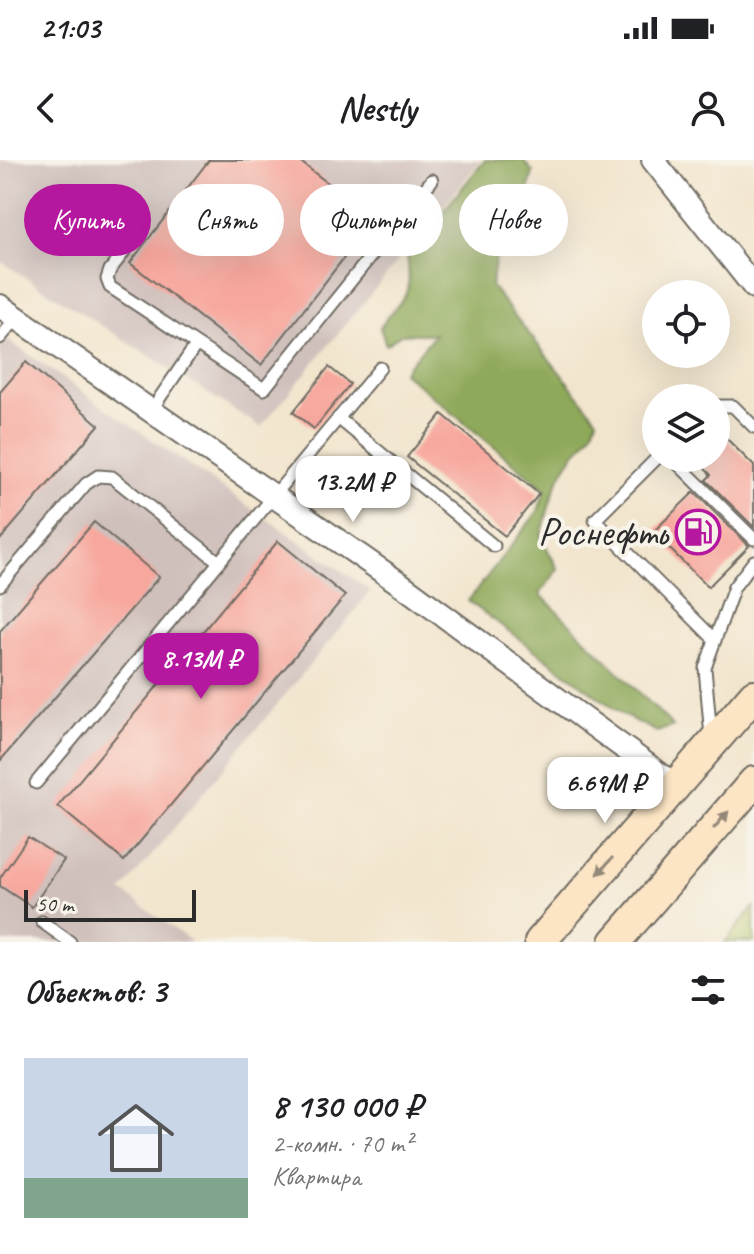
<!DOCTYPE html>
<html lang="ru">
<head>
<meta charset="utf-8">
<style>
  :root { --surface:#fff; --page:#f6f6f6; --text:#202124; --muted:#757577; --accent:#b5179e }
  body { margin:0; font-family:Caveat,sans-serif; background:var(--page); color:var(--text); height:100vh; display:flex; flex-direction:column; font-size:30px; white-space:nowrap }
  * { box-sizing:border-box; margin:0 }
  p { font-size:26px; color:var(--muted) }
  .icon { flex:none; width:44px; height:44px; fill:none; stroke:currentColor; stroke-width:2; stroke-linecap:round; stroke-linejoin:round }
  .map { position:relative; height:782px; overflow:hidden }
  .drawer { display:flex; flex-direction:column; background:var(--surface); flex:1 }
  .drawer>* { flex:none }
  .banner { position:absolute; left:24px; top:24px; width:706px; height:72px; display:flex; gap:16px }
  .controls { position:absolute; left:642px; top:120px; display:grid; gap:16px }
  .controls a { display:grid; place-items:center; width:88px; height:88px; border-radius:50%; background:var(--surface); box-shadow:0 8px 32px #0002; font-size:40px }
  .scale { position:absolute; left:24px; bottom:20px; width:172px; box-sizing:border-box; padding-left:8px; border:4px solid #2b2b2b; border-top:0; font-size:22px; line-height:28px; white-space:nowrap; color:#2b2b2b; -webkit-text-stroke:6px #f7f3e8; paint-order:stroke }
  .price { position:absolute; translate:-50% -68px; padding:0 18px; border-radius:16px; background:#fff; color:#222; font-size:26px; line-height:52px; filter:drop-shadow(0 2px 4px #0008) }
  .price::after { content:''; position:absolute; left:50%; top:48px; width:24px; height:18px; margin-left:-12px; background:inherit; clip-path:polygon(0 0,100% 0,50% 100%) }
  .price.selected { background:var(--accent); color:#fff }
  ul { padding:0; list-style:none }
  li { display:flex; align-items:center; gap:24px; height:200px; padding:0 24px }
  li span { display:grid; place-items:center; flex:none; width:224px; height:160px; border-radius:0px; color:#555 }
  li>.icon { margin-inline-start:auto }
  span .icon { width:96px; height:96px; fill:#fffc; stroke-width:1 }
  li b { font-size:34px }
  h2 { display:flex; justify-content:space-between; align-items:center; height:96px; padding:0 24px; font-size:34px }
  .pill { padding:0 28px; border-radius:36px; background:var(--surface); box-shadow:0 8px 32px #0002; font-size:28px; line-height:72px }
  .pill.selected { background:var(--accent); color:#fff }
  .status { display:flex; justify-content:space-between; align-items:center; height:56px; padding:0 40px; background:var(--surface); direction:ltr }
  .status svg { height:22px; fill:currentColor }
  header { display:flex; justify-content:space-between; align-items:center; height:104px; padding:0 24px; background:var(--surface); font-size:36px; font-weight:700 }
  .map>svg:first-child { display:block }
  .industrial { fill:#d0c0bc }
  .green { fill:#b4c365; stroke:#707748; stroke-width:2 }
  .forest { fill:#8fa95a; stroke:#5d6a42; stroke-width:2 }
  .building { fill:#f7a79d }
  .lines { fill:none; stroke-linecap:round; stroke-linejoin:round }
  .service-casing { stroke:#716c64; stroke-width:15 }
  .minor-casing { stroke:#716c64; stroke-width:26 }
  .secondary-casing { stroke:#716c64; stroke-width:34 }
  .service { stroke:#fff; stroke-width:11 }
  .minor { stroke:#fff; stroke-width:22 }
  .secondary { stroke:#fce5c4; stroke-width:30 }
  .oneway { fill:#948878 }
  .labels { text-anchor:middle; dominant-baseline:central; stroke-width:8; stroke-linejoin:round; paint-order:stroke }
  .poi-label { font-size:40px; fill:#2b2b2b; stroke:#f7f3e8; text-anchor:end }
</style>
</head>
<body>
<div class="status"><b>21:03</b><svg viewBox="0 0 49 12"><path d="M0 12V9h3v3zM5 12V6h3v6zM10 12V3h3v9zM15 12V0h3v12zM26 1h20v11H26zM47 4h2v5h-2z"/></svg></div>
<header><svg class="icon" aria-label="back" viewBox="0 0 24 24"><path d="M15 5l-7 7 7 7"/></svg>Nestly<svg class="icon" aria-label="person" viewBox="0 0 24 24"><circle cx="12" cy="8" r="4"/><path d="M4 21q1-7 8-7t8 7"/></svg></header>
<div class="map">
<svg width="754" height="782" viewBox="0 0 754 782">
  <rect width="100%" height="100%" fill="#f7f3e8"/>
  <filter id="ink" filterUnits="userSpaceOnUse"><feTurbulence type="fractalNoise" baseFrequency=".0125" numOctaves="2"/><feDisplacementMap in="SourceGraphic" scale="16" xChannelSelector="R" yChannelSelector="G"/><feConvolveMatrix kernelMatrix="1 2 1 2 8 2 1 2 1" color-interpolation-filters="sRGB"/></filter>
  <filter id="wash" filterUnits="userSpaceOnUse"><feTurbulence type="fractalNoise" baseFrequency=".006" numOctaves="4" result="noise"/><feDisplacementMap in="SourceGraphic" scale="32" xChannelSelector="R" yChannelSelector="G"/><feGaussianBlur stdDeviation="1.8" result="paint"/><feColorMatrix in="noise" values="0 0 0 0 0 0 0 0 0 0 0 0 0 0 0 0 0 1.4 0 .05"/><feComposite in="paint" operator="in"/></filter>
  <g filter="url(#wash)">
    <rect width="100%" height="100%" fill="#f2e5cd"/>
    <g class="industrial">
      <path d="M0,0H481L261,267L0,101Z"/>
      <path d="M0,175L371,431L122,731L192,782H0Z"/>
    </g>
    <path class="green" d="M754,747V782H725Z"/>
    <path class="forest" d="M485,0H523L533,12L524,47L500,73L491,126L597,259C591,282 582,282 570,300C554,322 548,350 541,377L558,409L540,434L673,566L657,572L623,555L468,441L538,351L545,329L403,212L435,174H401L386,185L380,168C403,132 413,145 407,95Z"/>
    <g id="blocks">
      <g class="building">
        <path d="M209,0H298L374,59L261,205L130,103Z"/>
        <path d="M26,202L99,265L0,380V232Z"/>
        <path d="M329,207L350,224L314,269L293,252Z"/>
        <path d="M442,254L539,334L505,376L407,297Z"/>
        <path d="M716,268L754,306V367L706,320L711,315L695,298H716Z"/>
        <path d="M694,332L749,386L708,427L653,372Z"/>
        <path d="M94,362L159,417L0,601V471Z"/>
        <path d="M278,381L345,436L124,701L58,646Z"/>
        <path d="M28,677L64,700L32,747L0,726V718Z"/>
      </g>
    </g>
  </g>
  <g filter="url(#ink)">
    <use href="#blocks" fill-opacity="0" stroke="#716c64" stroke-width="2"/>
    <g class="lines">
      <g class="service-casing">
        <g id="service">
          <path d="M143,67L110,110L107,119L110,127L264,229L432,20"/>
          <path d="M0,178L17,158"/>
          <path d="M716,246H733L754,267"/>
          <path d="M150,252L196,185"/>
          <path d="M338,258L494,386"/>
          <path d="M657,298L595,360L715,480"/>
          <path d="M672,298L754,379"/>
          <path d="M0,425L86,324L98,316L112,317L219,402"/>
          <path d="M711,577L705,508L734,427L754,401"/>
          <path d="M36,623L380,208"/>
          <path d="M42,762L70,782"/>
        </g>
      </g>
      <g class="minor-casing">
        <g id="minor">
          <path d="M653,0L754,127"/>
          <path d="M0,146L402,425L676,626"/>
        </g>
      </g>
      <g class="secondary-casing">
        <g id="secondary">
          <path d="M540,782L754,535"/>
          <path d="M615,782L754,622"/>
        </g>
      </g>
      <use href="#service" class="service"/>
      <use href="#minor" class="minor"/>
      <use href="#secondary" class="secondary"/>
    </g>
    <defs><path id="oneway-solid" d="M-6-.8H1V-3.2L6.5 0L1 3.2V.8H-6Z" transform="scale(2)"/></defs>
    <g class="oneway">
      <use href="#oneway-solid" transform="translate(721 660) rotate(-49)"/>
      <use href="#oneway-solid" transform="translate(605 706) rotate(131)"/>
    </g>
  </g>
  <defs>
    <g id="fuel-ring" transform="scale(2.3)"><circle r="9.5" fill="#f7f3e8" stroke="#b5179e" stroke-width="1.5"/><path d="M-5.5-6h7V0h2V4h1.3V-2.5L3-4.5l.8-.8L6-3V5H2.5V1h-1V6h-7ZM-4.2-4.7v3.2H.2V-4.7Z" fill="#b5179e"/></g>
  </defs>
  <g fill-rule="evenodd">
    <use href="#fuel-ring" x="698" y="372"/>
  </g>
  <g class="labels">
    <g class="poi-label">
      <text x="667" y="372">Роснефть</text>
    </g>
  </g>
</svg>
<div class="controls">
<a><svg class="icon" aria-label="locate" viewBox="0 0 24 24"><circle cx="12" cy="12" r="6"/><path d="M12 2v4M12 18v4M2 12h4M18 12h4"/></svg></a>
<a><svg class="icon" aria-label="layers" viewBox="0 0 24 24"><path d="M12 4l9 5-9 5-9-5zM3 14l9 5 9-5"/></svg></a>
</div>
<div class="scale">50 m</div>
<b class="price" style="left:353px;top:364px">13.2M ₽</b>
<b class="price selected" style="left:201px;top:541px">8.13M ₽</b>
<b class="price" style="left:605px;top:665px">6.69M ₽</b>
<div class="banner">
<a class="pill selected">Купить</a>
<a class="pill">Снять</a>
<a class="pill">Фильтры</a>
<a class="pill">Новое</a>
</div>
</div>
<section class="drawer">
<h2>Объектов: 3<svg class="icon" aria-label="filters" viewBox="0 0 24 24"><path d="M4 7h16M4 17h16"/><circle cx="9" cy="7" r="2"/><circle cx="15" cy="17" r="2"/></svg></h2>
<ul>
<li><span style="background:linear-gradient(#c9d6e8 75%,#7fa58c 0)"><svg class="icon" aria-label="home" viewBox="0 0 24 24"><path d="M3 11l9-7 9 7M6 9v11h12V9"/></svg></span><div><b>8 130 000 ₽</b><p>2-комн. · 70 m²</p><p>Квартира</p></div></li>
</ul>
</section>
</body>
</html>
